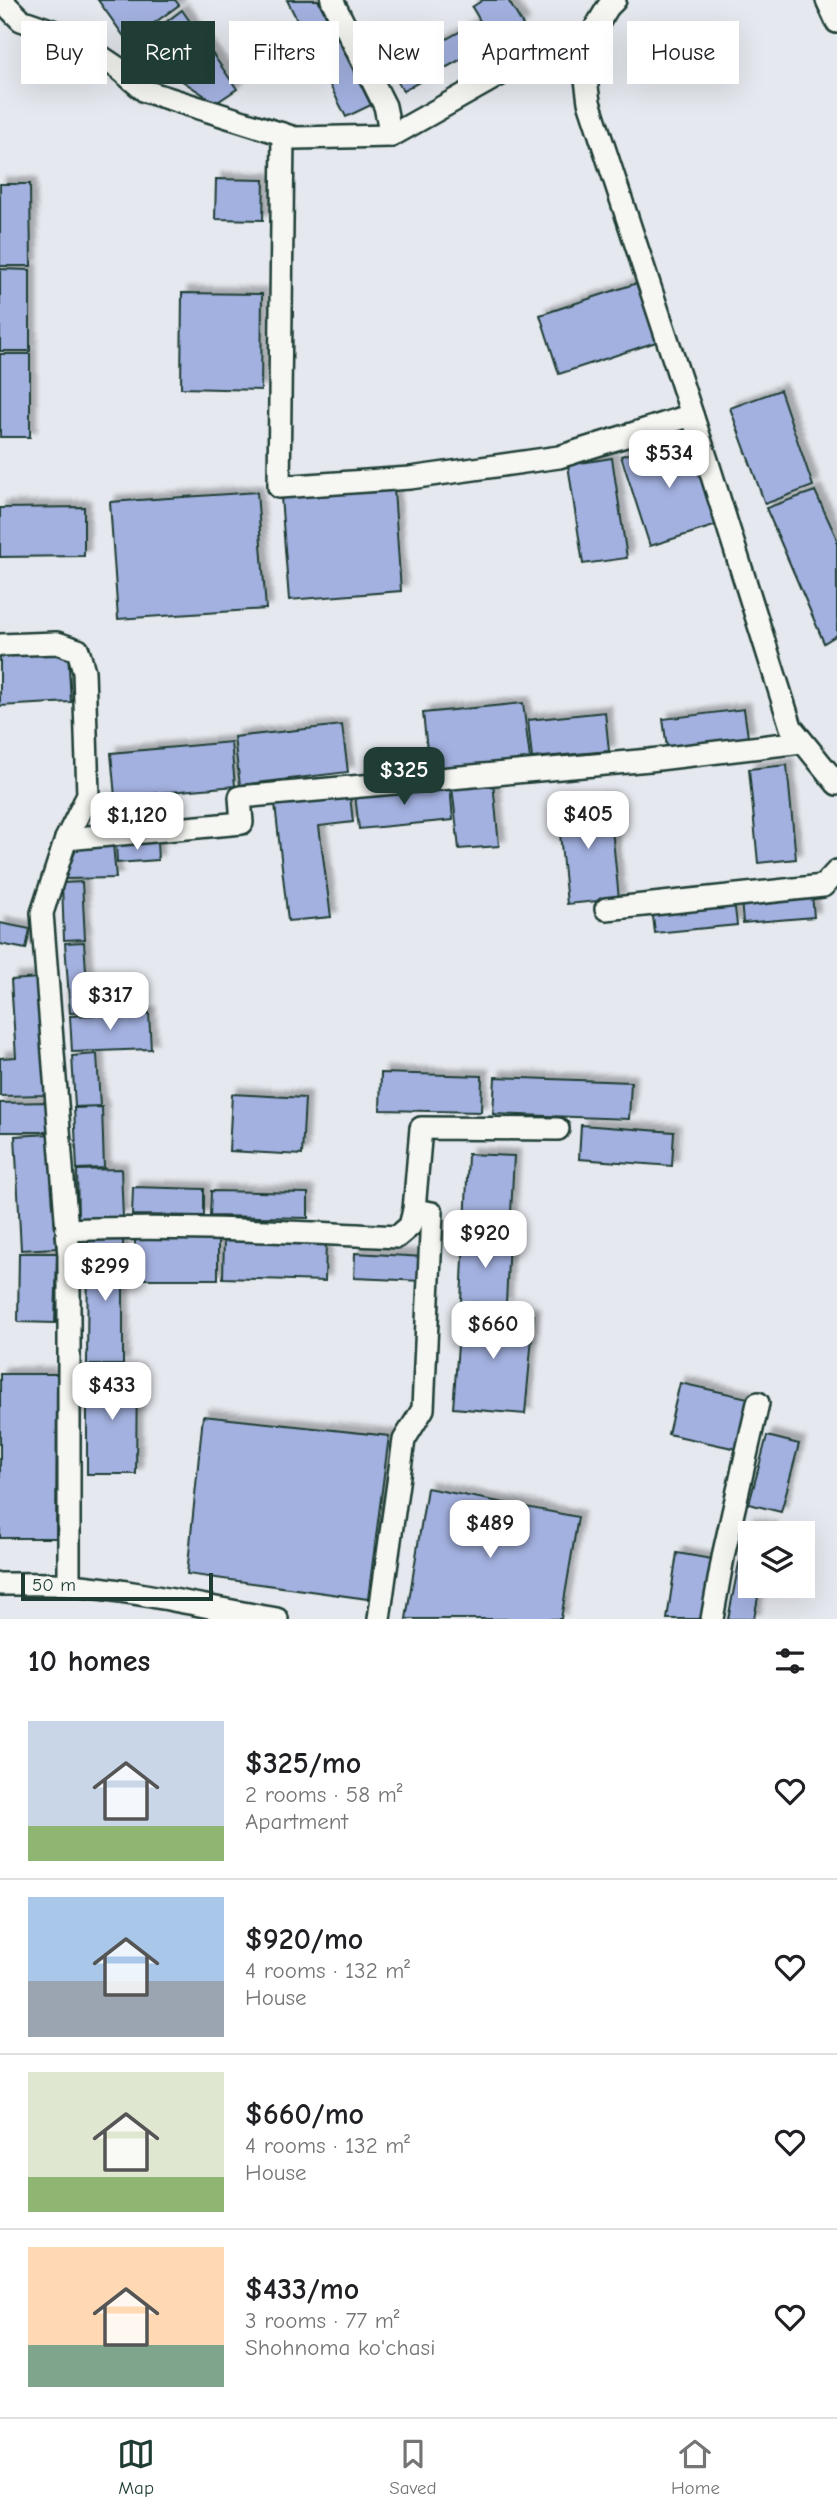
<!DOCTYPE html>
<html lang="en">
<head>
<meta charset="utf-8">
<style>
  :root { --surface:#fff; --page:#f6f6f6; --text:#202124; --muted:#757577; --line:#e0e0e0; --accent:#1f3d34 }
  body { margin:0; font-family:"Comic Neue",sans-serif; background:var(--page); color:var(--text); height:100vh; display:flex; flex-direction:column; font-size:26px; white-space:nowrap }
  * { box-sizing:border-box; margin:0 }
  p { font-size:23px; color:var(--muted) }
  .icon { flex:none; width:38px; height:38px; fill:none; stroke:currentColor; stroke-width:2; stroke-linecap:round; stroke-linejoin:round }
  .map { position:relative; height:1619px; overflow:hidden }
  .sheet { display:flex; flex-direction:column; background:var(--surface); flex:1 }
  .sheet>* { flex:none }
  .guide { position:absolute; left:21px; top:21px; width:796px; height:63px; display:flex; gap:14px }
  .fabs { position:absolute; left:738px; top:1521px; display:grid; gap:14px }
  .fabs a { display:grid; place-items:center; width:77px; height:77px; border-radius:0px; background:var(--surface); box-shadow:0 7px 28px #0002; font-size:35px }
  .scale { position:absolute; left:21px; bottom:18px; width:192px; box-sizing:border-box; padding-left:7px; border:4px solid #1f3d34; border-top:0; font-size:19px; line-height:24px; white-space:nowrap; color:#1f3d34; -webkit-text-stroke:5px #f6f6f2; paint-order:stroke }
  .price { position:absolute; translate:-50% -60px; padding:0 16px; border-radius:14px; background:#fff; color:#222; font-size:23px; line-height:46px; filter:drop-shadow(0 2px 4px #0008) }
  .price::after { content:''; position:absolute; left:50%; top:42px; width:21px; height:16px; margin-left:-10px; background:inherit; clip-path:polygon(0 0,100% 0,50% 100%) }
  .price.active { background:var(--accent); color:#fff }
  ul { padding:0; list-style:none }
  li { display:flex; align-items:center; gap:21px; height:175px; padding:0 28px }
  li+li { border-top:2px solid var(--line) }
  li span { display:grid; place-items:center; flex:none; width:196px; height:140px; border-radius:0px; color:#555 }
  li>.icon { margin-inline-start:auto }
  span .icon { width:84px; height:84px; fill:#fffc; stroke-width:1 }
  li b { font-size:30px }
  h2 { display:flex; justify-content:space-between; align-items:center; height:84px; padding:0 28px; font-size:30px }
  .pill { padding:0 24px; border-radius:0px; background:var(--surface); box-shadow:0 7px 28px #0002; font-size:24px; line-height:63px }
  .pill.active { background:var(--accent); color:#fff }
  .tabs { display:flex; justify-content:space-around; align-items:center; height:98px; border-top:2px solid var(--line); background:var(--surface); font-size:19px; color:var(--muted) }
  .tabs a { display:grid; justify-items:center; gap:4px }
  .tabs .active { color:var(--accent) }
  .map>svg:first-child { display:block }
  .building { fill:#a3b1e0; stroke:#1f3d34; stroke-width:2; filter:url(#shadow) }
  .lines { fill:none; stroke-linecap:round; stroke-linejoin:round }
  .street-casing { stroke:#1f3d34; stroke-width:26 }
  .street { stroke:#f6f6f2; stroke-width:21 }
</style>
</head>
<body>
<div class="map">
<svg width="837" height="1619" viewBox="0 0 837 1619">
  <defs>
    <filter id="shadow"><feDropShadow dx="6" dy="-6" stdDeviation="2" flood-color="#0004"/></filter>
  </defs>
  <rect width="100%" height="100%" fill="#e5e8ee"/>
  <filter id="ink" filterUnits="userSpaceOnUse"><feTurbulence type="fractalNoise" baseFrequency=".0143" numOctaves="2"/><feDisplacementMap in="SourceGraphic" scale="14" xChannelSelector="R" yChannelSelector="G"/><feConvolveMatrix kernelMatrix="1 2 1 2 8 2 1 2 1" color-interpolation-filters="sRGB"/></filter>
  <g filter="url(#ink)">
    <g class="building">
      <path d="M98,0H175L179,5L128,42Z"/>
      <path d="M287,0H318L371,105L346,117Z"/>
      <path d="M483,0H508L523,25L493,43L472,7Z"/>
      <path d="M182,10L237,89L216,103L132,48Z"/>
      <path d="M477,22L489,44L403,91L391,70Z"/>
      <path d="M216,179L264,180L263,220L215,219Z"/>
      <path d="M0,184H30L31,266H0Z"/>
      <path d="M0,269L30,270V351H0Z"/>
      <path d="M637,283L656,342L559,374L540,315Z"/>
      <path d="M182,293L262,294L261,390L181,388Z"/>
      <rect x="0" y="354" width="30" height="83"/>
      <path d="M780,390L813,486L765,504L730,408Z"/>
      <path d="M689,435L717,525L650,546L621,456Z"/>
      <path d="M612,458L627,558L583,564L568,465Z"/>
      <path d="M394,490L401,591L289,600L281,497Z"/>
      <path d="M815,491L837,539V635L824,643L766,508Z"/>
      <path d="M257,492L266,609L118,619L110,502Z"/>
      <path d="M84,507V556L0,557V508Z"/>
      <path d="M68,652L71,702L0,706V656Z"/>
      <path d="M523,703L530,759L429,769L423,713Z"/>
      <path d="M744,709L748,737L667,748L663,719Z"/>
      <path d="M605,712L609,751L532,758L528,720Z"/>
      <path d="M342,725L348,772L240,785L234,737Z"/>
      <path d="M231,742L235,786L115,797L111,753Z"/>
      <path d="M787,765L796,859L758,863L749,769Z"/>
      <path d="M493,782L499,846L459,849L452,786Z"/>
      <path d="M450,786L453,820L359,829L355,795Z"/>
      <path d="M350,796L353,822L319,826L331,917L288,921L275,804Z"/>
      <path d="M609,799L619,899L567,904L557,804Z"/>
      <path d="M157,842L158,860L117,863L116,844Z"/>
      <path d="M113,844L116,878L64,879L77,847Z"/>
      <path d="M82,882L85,939L64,940L62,883Z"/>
      <path d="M812,894L814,917L743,923L741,899Z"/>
      <path d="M734,900L737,925L655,933L652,908Z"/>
      <path d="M0,923L30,929L26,949L0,944Z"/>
      <path d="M84,942L89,1012L70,1013L65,943Z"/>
      <path d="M39,978L47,1095L0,1096V1058L16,1057L11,980Z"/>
      <path d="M149,1013L151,1049L72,1052L70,1016Z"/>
      <path d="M97,1054L100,1106L75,1107L72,1056Z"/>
      <path d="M381,1073L482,1076L481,1112L380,1110Z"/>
      <path d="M495,1077L631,1082L629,1119L493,1114Z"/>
      <path d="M232,1094L305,1098L302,1155L229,1151Z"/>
      <path d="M48,1102L50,1132H0V1103Z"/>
      <path d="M102,1107L104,1168L77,1169L74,1108Z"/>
      <path d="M581,1125L674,1132L672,1166L579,1159Z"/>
      <path d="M50,1134L56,1248L21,1250L15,1136Z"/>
      <path d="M468,1154L514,1156L510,1232L465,1229Z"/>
      <path d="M121,1169L123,1217L78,1218L77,1170Z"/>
      <path d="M133,1187L204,1189V1216L132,1215Z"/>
      <path d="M211,1191L308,1193V1218L210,1216Z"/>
      <path d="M135,1236L218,1237V1279H135Z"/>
      <path d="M464,1236L509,1239L506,1304L461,1302Z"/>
      <path d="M224,1238L326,1241L325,1281L223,1278Z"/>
      <path d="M88,1239L123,1240V1365H87Z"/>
      <path d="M19,1253H57L55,1323L18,1322Z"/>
      <path d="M355,1253L424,1257L423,1281L354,1278Z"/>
      <path d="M461,1308L534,1315L525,1414L453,1408Z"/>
      <path d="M87,1370L137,1371L136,1474H87Z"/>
      <path d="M0,1374H57L56,1538H0Z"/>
      <path d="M680,1383L748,1398L737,1449L668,1434Z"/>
      <path d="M203,1416L389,1436L368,1599L187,1574Z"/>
      <path d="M767,1436L799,1444L781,1512L749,1504Z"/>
      <path d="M427,1488L578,1517L561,1619H406Z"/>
      <path d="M748,1524L771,1529L770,1533H751V1563L740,1561Z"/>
      <path d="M677,1553L712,1559L703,1619H667Z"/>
      <path d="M739,1563L751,1565V1586H760L754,1619H728Z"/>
    </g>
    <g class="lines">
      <g class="street-casing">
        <g id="street">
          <path d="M1,0L21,20L73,38L118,68L145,91L295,138L391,136L563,39L582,50"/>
          <path d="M332,0L385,106L391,136"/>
          <path d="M615,0L608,7L582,50L589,102L707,460L791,727L837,784"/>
          <path d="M827,0L837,22"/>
          <path d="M283,134L279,487L410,478L559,457L692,415"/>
          <path d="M0,645L57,643L78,650L84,671L88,795L66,839L42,913L69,1256V1585"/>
          <path d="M66,839L242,823L240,797L650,760L802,742"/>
          <path d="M606,909L823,886L837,871"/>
          <path d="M67,1230C177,1225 287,1232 397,1237L410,1226L414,1210L421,1128L558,1129"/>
          <path d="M0,1584C23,1584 47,1583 70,1585C140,1591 208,1608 277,1619"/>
          <path d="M379,1619L404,1440L423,1409L432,1213L414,1210"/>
          <path d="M712,1619L724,1552L758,1403"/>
        </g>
      </g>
      <use href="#street" class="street"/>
    </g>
  </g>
</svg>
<div class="fabs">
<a><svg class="icon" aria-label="layers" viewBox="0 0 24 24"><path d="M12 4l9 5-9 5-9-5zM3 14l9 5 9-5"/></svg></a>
</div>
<div class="scale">50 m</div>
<b class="price" style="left:669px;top:490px">$534</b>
<b class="price active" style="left:404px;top:807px">$325</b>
<b class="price" style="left:588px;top:851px">$405</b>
<b class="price" style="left:137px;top:852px">$1,120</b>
<b class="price" style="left:110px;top:1032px">$317</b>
<b class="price" style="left:485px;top:1270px">$920</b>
<b class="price" style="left:105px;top:1303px">$299</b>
<b class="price" style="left:493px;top:1361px">$660</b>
<b class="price" style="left:112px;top:1422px">$433</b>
<b class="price" style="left:490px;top:1560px">$489</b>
<div class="guide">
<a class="pill">Buy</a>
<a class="pill active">Rent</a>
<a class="pill">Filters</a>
<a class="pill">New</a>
<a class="pill">Apartment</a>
<a class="pill">House</a>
</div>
</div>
<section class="sheet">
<h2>10 homes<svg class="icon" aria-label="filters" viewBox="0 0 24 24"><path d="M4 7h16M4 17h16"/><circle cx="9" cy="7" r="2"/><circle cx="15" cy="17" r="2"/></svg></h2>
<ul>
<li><span style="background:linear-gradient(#c9d6e8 75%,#8fb573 0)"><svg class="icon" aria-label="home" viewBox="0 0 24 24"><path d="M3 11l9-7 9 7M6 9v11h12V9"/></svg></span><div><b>$325/mo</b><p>2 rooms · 58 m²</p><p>Apartment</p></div><svg class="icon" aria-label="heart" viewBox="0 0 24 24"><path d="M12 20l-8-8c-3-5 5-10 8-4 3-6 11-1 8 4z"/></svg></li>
<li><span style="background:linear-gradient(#a9c7e8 60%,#9aa5b1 0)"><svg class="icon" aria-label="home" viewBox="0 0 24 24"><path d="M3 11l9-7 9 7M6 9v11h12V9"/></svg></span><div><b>$920/mo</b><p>4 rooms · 132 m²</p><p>House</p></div><svg class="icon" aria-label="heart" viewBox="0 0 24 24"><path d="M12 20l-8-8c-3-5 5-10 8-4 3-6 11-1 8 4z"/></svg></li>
<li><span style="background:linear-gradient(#dfe7d0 75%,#8fb573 0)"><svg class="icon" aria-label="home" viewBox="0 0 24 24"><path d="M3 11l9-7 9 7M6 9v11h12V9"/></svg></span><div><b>$660/mo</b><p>4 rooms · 132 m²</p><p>House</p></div><svg class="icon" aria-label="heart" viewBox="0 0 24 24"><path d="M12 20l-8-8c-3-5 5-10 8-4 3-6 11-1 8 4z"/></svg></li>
<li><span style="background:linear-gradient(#ffd9b3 70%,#7fa58c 0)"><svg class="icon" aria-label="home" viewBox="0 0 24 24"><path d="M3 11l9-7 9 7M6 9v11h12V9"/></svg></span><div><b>$433/mo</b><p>3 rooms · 77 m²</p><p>Shohnoma ko'chasi</p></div><svg class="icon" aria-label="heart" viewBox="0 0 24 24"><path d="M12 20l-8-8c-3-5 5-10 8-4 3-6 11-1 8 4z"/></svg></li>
</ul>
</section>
<nav class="tabs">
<a class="active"><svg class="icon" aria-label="map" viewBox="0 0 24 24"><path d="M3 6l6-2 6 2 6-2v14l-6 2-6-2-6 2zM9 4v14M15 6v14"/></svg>Map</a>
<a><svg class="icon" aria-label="saved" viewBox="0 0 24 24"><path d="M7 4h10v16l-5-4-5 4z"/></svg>Saved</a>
<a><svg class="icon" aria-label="home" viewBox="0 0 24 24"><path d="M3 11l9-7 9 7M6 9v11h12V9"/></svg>Home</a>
</nav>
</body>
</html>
